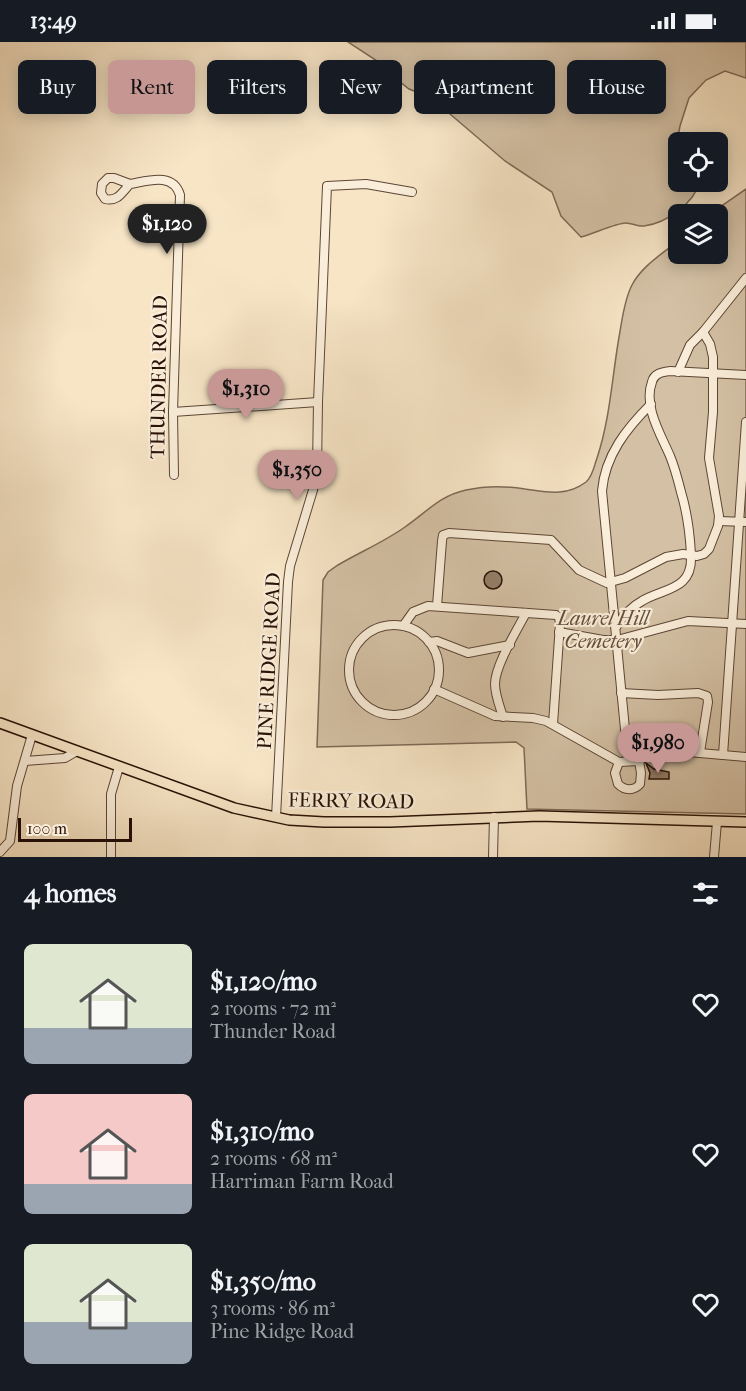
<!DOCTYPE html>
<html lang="en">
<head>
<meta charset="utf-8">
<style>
  :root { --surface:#171b24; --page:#242831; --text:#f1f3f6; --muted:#9ea1a6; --accent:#c59692 }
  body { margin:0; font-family:"IM FELL French Canon",serif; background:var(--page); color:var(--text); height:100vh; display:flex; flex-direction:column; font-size:22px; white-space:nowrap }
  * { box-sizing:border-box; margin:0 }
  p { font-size:20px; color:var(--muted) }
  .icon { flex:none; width:33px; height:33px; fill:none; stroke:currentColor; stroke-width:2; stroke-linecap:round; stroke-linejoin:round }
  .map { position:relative; height:815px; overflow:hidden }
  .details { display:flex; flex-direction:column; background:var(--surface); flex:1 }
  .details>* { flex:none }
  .top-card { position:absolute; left:18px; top:18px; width:711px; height:54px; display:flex; gap:12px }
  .tools { position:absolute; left:668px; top:90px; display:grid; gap:12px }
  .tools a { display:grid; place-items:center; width:60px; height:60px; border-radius:9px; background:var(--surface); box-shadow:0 3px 15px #0003; font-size:30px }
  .scale { position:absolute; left:18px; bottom:15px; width:114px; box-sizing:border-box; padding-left:6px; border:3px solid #291105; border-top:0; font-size:16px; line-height:21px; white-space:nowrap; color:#291105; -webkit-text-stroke:4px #faeeda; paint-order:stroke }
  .price { position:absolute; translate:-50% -51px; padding:0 14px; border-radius:21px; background:var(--accent); color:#111; font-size:20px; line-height:39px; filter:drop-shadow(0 2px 3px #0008) }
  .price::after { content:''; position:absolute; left:50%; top:36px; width:18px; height:14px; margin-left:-9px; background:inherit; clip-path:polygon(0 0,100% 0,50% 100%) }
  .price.active { background:#222; color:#fff }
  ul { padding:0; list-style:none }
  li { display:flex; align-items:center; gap:18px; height:150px; padding:0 24px }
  li span { display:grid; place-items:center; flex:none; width:168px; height:120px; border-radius:9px; color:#555 }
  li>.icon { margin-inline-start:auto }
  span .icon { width:72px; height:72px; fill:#fffc; stroke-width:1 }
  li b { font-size:26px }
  h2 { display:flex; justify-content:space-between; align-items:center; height:72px; padding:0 24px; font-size:26px }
  .chip { padding:0 21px; border-radius:9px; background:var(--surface); box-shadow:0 3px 15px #0003; font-size:21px; line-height:54px }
  .chip.active { background:var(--accent); color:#111 }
  .status { display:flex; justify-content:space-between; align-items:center; height:42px; padding:0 30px; background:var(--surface); direction:ltr }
  .status svg { height:16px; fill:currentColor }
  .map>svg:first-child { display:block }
  .green { fill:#d4c1a5; stroke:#7e6955; stroke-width:1.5 }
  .building { fill:#947f69; stroke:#291105; stroke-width:1.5 }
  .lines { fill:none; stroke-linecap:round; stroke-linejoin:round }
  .minor-casing { stroke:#5c4635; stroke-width:10 }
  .major-casing { stroke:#291105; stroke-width:12 }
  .minor { stroke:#faeeda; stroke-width:8 }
  .major { stroke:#f7e5c6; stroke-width:9 }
  .labels { text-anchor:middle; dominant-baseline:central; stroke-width:4.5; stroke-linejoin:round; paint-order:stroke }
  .street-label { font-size:20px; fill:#291105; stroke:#faeeda }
  .park-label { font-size:20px; font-style:italic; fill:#654f3d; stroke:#faeeda }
</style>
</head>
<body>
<div class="status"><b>13:49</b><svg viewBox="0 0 49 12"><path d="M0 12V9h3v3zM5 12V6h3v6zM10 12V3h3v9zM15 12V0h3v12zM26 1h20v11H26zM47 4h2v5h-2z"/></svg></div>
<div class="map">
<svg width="746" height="815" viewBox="0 0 746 815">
  <rect width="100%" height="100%" fill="#f7e5c6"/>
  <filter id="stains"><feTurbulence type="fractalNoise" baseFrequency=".00333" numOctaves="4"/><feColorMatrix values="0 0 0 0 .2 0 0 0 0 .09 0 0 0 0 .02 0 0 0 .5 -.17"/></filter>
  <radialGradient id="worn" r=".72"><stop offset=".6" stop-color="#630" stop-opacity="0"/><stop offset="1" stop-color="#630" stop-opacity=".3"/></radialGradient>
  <g class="green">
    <path d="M348,0H746V36L725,29L706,38L689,56L680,84L676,106L678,112V140H700C693,162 667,181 644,184C638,185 632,181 626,181C616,181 593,192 581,195L561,174L552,150L505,119L443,66L422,52L409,47L399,39L391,28Z"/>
    <path d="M746,147V772L527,767L524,706L516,700L317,705L323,538L328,530L338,523C360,510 384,500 405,485C427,470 439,454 466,448C484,444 507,444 525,447C547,450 566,455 586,440C593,434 594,424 597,416C610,377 612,336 619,295C622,279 624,258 632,243C642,224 662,212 678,199V212H717V172H710Z"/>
  </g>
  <g class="building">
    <circle cx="493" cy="538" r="9"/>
    <path d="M646,721L654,727L669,730V737H649L650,731Z"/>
  </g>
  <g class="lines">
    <g class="minor-casing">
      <g id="minor">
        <path d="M130,142L114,136H108L102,142L101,151L105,157C118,160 122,150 130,142C148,139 173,130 180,153L173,370L174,433"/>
        <path d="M678,330L690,303L703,290L746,236"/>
        <path d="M173,370L318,360"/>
        <path d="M719,479L746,480"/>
        <path d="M437,564L442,499L443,493L449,491L551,498L579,528L607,541L625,536L666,515L683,512L697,514L704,512L709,507L718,484L719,474L709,416L713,370V315L710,302L703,290"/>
        <circle cx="394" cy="628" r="45"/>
        <path d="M403,584L413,570L428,564L556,573L559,575L560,582L553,682"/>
        <path d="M616,585C623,574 631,565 642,559C663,546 693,549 691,513C690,492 687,470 681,450C678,438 675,426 670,414C661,393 643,364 652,340C654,331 663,330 670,329L746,333"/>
        <path d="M559,590L603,598H617L688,579L746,582"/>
        <path d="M429,600L437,599L468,611L510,603"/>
        <path d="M434,647L495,674L533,676L546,679L619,720L639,719L649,711L665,708L746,715"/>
        <path d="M621,651L658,653L698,651L707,654L708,660L700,710"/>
        <path d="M503,675C500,665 495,653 495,642C495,624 517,588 526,571"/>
        <path d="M723,713L746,380"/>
        <path d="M628,718L602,449C605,413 627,386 651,362"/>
        <path d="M25,719L65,716L77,709"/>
        <path d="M619,720L615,731L618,742C625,749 634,749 640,742L641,731L639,719"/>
        <path d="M276,775L288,540L290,524L313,448L317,427L318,360L327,144L366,142L412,150"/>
        <path d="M0,810L10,799L17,744L32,693"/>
        <path d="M111,815V752L119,725"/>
        <path d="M493,815L494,775"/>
        <path d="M714,815L717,780"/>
      </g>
    </g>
    <g class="major-casing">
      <path id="major" d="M0,681L234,766L289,778L324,780H390L539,774L746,780"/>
    </g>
    <use href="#minor" class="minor"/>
    <use href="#major" class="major"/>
  </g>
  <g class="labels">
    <g class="street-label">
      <text transform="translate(159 335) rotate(-89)">THUNDER ROAD</text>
      <text transform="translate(269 619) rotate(-87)">PINE RIDGE ROAD</text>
      <text transform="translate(351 759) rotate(1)">FERRY ROAD</text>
    </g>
    <g class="park-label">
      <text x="603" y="576">Laurel Hill<tspan x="603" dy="23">Cemetery</tspan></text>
    </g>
  </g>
  <rect width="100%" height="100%" filter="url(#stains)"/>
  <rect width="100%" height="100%" fill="url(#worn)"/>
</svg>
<div class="tools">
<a><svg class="icon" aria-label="locate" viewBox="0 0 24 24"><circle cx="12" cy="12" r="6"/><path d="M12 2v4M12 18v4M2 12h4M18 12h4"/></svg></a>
<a><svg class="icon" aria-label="layers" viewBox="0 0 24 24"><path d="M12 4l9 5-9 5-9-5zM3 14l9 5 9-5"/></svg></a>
</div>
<div class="scale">100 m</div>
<b class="price active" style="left:167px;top:213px">$1,120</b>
<b class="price" style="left:246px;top:378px">$1,310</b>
<b class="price" style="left:297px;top:459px">$1,350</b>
<b class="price" style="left:658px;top:732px">$1,980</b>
<div class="top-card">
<a class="chip">Buy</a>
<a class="chip active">Rent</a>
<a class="chip">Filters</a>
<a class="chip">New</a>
<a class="chip">Apartment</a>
<a class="chip">House</a>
</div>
</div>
<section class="details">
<h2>4 homes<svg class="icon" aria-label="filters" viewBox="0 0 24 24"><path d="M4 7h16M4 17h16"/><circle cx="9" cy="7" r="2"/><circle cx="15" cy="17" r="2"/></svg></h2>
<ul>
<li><span style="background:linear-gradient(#dfe7d0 70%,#9aa5b1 0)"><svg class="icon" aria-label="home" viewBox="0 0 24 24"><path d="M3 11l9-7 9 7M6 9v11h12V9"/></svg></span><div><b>$1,120/mo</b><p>2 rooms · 72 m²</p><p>Thunder Road</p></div><svg class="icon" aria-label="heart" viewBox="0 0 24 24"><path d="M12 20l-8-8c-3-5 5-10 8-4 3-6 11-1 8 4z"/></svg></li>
<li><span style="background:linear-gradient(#f6c9c9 75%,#9aa5b1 0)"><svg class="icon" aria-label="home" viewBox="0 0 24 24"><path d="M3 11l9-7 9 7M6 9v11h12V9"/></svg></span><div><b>$1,310/mo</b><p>2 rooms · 68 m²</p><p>Harriman Farm Road</p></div><svg class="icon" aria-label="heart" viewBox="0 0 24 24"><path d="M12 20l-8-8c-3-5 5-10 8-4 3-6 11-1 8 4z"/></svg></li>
<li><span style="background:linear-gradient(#dfe7d0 65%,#9aa5b1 0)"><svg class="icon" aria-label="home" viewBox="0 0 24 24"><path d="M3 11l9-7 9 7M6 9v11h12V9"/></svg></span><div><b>$1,350/mo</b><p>3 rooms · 86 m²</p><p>Pine Ridge Road</p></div><svg class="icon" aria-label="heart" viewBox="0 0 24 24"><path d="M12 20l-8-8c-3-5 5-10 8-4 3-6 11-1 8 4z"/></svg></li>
</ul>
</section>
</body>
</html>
